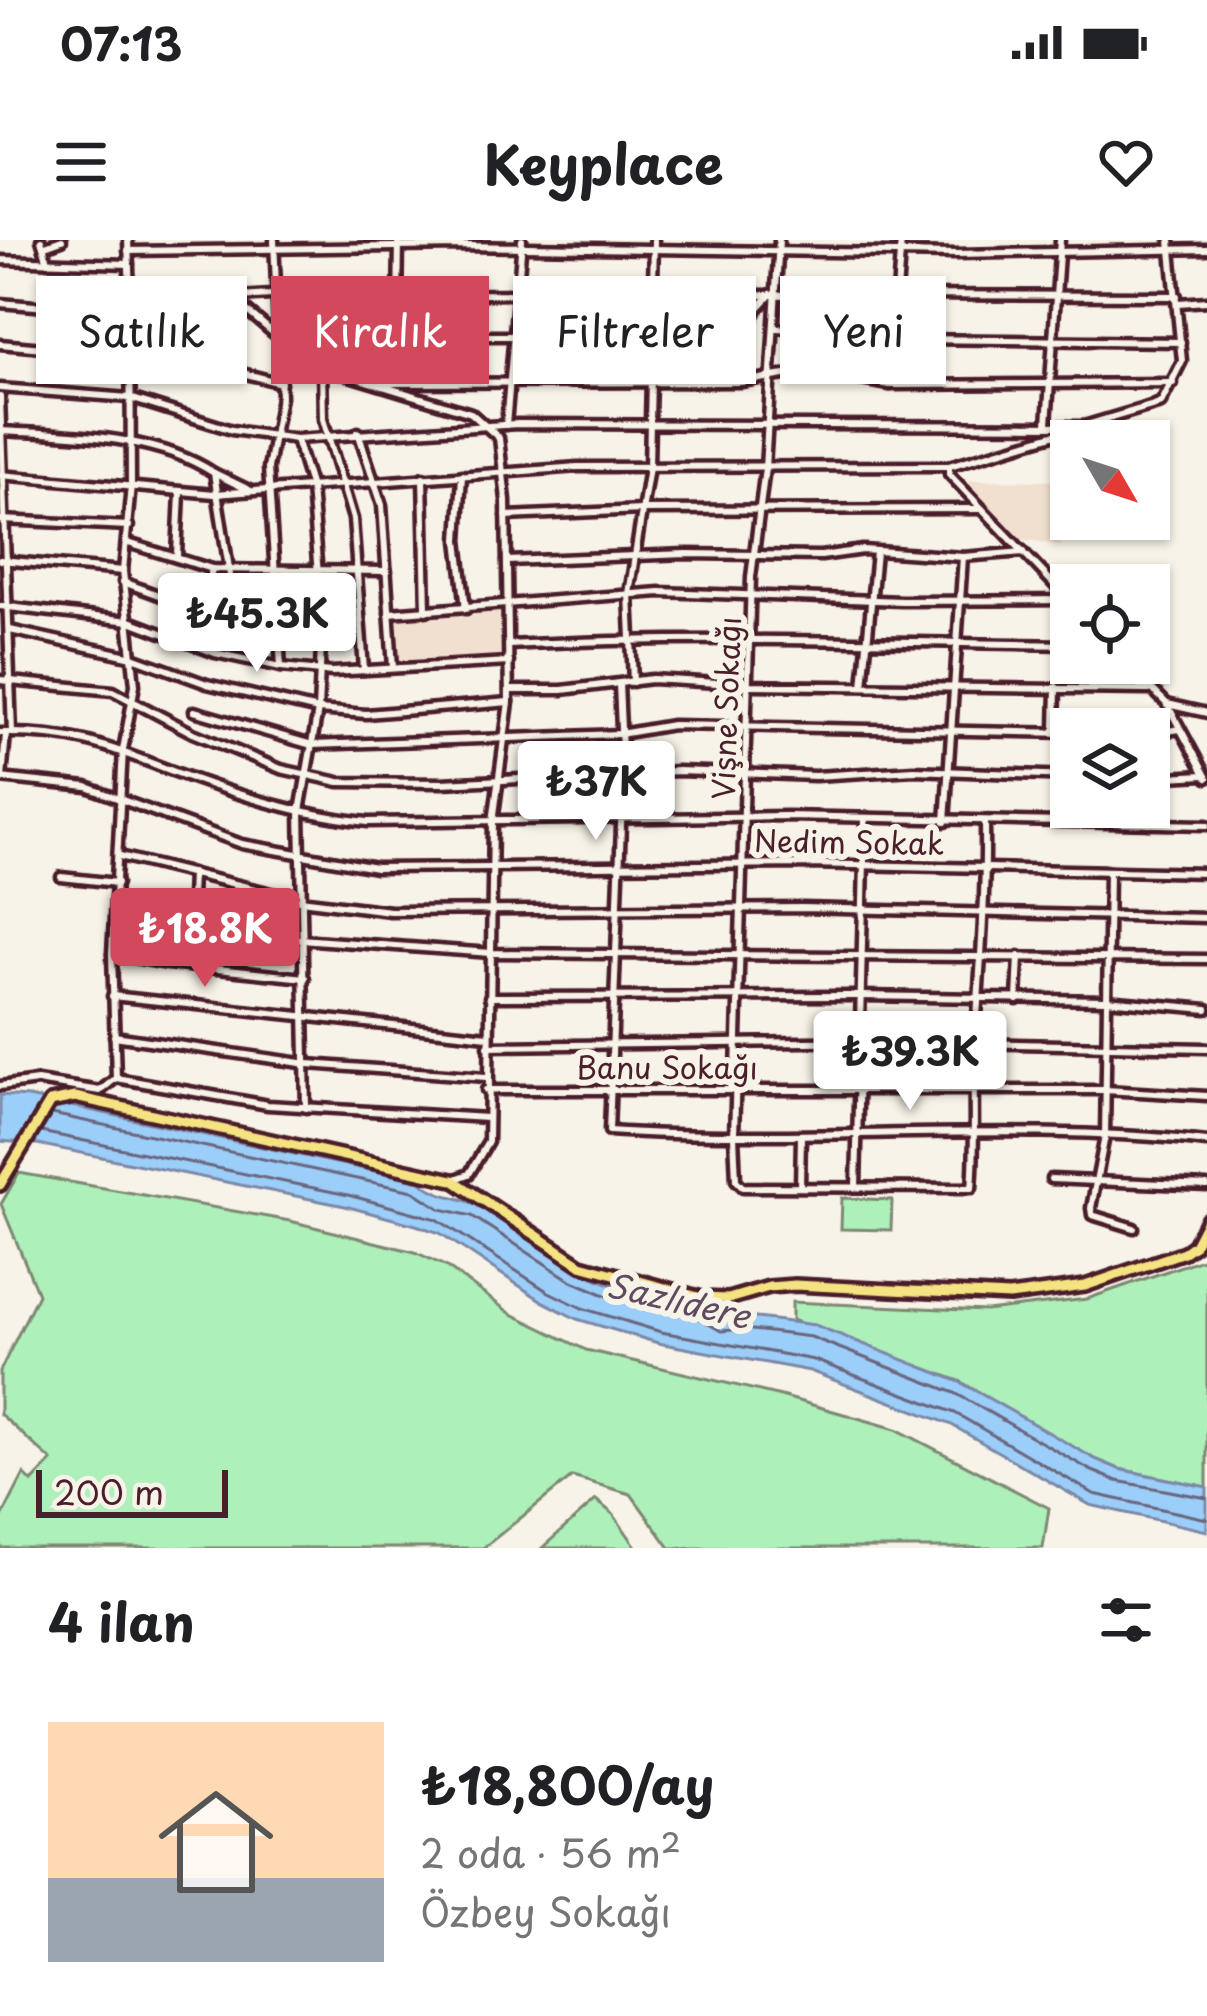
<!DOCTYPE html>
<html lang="tr">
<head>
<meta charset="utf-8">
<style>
  :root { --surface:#fff; --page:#f2f2f2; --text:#202124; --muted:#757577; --accent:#d1495b }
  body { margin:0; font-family:"Playpen Sans",sans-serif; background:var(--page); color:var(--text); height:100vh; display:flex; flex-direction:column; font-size:45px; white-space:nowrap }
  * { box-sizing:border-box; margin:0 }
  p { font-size:39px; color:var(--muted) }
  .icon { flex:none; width:66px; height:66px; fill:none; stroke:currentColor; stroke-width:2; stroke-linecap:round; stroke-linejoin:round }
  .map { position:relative; height:1308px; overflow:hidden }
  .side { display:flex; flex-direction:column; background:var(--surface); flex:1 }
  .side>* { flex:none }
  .hud { position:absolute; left:36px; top:36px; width:1137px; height:108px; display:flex; gap:24px }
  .needle { width:78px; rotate:129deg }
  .fabs { position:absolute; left:1050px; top:180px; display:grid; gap:24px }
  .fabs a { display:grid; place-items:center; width:120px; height:120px; border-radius:0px; background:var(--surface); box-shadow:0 3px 9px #0004; font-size:60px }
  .scale { position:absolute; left:36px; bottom:30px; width:192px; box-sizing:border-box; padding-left:12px; border:6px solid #4a1f2b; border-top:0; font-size:33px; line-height:42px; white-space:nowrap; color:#4a1f2b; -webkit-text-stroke:9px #f7f3e8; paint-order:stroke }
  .price { position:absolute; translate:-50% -102px; padding:0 27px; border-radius:12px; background:#fff; color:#222; font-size:39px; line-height:78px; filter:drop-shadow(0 3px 6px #0008) }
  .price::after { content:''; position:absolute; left:50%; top:72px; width:36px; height:27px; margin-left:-18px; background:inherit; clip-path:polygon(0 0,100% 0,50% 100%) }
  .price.on { background:var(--accent); color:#fff }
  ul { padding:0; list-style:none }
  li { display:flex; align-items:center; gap:36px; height:300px; padding:0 48px }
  li span { display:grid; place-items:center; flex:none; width:336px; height:240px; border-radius:0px; color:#555 }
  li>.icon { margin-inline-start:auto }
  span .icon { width:144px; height:144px; fill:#fffc; stroke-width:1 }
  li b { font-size:51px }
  h2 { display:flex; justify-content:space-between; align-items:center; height:144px; padding:0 48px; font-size:51px }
  .pill { padding:0 42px; border-radius:0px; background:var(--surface); box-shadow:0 3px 9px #0004; font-size:42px; line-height:108px }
  .pill.on { background:var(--accent); color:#fff }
  .status { display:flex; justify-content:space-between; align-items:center; height:84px; padding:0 60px; background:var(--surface); direction:ltr }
  .status svg { height:33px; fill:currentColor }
  header { display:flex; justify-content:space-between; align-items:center; height:156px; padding:0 48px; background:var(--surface); font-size:54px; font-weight:700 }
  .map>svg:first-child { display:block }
  .built { fill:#f1e0cf }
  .green { fill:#aef0ba; stroke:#7c8872; stroke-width:3 }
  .water { fill:#9bcef9; stroke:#7b88a7; stroke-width:3 }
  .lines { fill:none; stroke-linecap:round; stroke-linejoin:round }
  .shore { stroke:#6a657d; stroke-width:3 }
  .minor-casing { stroke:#4a1f2b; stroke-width:15 }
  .major-casing { stroke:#4a1f2b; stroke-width:18 }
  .minor { stroke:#f7f3e8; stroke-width:6 }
  .major { stroke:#f5e382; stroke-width:9 }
  .labels { text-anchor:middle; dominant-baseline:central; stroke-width:12; stroke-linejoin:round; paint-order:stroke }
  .street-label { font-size:30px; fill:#4a1f2b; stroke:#f7f3e8 }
  .water-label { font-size:33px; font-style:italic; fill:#5e4b5e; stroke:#f7f3e8 }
</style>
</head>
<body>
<div class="status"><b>07:13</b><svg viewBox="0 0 49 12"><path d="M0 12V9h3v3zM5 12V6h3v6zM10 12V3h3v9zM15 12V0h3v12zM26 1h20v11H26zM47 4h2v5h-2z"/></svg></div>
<header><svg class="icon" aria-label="menu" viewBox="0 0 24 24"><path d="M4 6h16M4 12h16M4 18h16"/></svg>Keyplace<svg class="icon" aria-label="heart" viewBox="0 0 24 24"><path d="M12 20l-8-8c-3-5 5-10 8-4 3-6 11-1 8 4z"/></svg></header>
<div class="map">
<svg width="1207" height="1308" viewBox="0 0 1207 1308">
  <rect width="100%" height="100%" fill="#f7f3e8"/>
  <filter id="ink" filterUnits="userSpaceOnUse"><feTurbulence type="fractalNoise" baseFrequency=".00833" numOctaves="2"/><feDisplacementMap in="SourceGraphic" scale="24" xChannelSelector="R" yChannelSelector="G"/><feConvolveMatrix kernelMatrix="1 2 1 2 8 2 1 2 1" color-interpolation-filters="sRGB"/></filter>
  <g filter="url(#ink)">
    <g class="built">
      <path d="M970,240L1061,241V306L1018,298L970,247Z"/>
      <path d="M503,371L502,416L396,424V377Z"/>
    </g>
    <g class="green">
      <path d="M19,933L290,981L415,1012L447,1027L510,1073L586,1110L781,1156L896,1189L1049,1268L1043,1308H670L631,1254L572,1237L483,1308H0V1281L24,1234L32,1242L52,1221L0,1174V1131L38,1054L1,964Z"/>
      <path d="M842,958L892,960L891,990L841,989Z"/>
      <path d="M1207,1017V1247L1119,1229L1071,1209L960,1141L792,1080V1062L986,1071L1087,1059Z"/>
      <path d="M596,1260L613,1274L637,1308H542Z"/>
    </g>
    <path class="water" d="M0,855L29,857L420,941C439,958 458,955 479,966C524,990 559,1026 608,1043C643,1056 695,1053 723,1079L740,1076L815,1085L960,1142L1095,1219L1119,1229L1207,1247V1291L1090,1265L950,1184L810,1131L658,1103L577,1079L542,1061L440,993L416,985L345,966L37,904L0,901Z"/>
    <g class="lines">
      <g class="shore">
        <path d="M52,874L413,951L441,969L472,976L570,1040L605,1055L698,1078L721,1091L744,1089L811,1097L955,1153L1090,1230L1117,1241L1207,1258"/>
        <path d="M41,892L348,955L437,979L547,1051L582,1068L661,1092L814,1120L955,1173L1094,1254L1207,1279"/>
      </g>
      <g class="minor-casing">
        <g id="minor">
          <path d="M41,0L48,22"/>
          <path d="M128,0L130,55L220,58L239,64L310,124L471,173L499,198L506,260L509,462L493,582L488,902L469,934L453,940"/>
          <path d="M274,0L281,157L268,228L281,427"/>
          <path d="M779,0L765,228L751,337L734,896L736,940L743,947L972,948C976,900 972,854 975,807C980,731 986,658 985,582"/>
          <path d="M901,0L890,145L1173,143"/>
          <path d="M45,6L62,0"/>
          <path d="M128,11L462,6L957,14L1207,9"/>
          <path d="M0,20L129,24"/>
          <path d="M0,63L128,74"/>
          <path d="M1178,63L1207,61"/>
          <path d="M777,88L907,99L1181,102"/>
          <path d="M0,104L130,116"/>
          <path d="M131,104L281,143"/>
          <path d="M285,105L323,96H744L757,69L771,54"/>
          <path d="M216,126L220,58L379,49L462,54L1177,56"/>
          <path d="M322,128L323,179L353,279L364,430"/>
          <path d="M397,142L399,0"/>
          <path d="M703,142L704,53"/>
          <path d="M380,143L741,142L810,131L890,145"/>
          <path d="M0,148L130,158L232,190L296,199L518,184L1081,186"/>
          <path d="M0,157L12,493"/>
          <path d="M1047,184L1060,0"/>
          <path d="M506,185L522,0"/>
          <path d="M0,191C69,195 155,194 214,233L232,348L226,368L175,361L123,342"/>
          <path d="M358,192L382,265L393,428"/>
          <path d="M296,199L311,248L322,385L318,470L300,571L306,868"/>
          <path d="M214,233L249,250"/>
          <path d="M0,235L215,254L578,227L949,226"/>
          <path d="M462,235L458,300L466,369"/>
          <path d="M423,237L426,371"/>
          <path d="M506,276L642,270L982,269"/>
          <path d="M1,280L129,286"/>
          <path d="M128,303L212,329L387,331"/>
          <path d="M177,315L180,253"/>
          <path d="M0,320L123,331"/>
          <path d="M507,321L686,314L821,316L863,310L963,317L1024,312"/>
          <path d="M1069,360L949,234V226L1161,163L1182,121L1170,0"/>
          <path d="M0,366L130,381L215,413L281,427L332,432L509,422"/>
          <path d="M203,366L212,329"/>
          <path d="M389,373L660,352L902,361L1069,360"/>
          <path d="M10,390L133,417L207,444L318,470L366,474L509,462"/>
          <path d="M509,405C696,395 883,402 1071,405"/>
          <path d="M1126,423L1167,464L1207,538"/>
          <path d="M0,440L113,451L193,493L281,529L339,542L442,543L678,531L815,536L914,530L1071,536"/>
          <path d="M633,442L629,354L649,227L654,0"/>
          <path d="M619,444L623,534L609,891C808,904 1009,880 1207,902"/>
          <path d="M863,446L876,312"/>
          <path d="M509,450H562L652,439L750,445L1149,450"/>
          <path d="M1167,464L1207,473"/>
          <path d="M194,471L312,505L620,494L672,485L1071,493"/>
          <path d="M1055,491L1056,447"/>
          <path d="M0,493C88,491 119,513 197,540C252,560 309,576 368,582L787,576L1207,585"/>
          <path d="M1149,494L1180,489"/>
          <path d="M0,538L87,547L242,604L376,628L808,624L1207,633"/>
          <path d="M2,538L6,494"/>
          <path d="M1149,538L1204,535"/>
          <path d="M1149,553V584"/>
          <path d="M945,582L963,317"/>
          <path d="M120,616L300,660L390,671L802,668L1207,678"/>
          <path d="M1109,632L1105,896L1091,968L1092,975L1134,988"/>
          <path d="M61,637L117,643"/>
          <path d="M115,668L245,695L491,713L1207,719"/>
          <path d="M190,684L192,633"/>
          <path d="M112,714L168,724L305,738"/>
          <path d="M112,756L488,796"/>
          <path d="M489,757L860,756L1106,760L1207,769"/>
          <path d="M1017,760L1019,716"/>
          <path d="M114,796L308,824L486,837"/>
          <path d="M488,806L880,801L1207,808"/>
          <path d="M116,838L112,714L123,510L135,445L123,331L131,245L130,55"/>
          <path d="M116,838L268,865L487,878"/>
          <path d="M0,846L37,841L100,851L116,838"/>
          <path d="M486,850H1105L1207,856"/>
          <path d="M1051,939L1207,946"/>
          <path d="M800,946L801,896"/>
          <path d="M856,947L865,580"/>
        </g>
      </g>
      <g class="major-casing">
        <path id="major" d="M0,945L50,862L75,857L453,940L581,1025L702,1058L728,1059L769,1047L795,1045L1009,1056L1085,1046L1184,1012L1194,1005L1207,980"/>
      </g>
      <use href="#minor" class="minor"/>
      <use href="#major" class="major"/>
    </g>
  </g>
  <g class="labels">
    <g class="street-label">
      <text transform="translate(725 468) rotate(-88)">Vişne Sokağı</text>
      <text transform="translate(849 601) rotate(1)">Nedim Sokak</text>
      <text x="667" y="826">Banu Sokağı</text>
    </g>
    <g class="water-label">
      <text transform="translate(679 1059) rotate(13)">Sazlıdere</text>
    </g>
  </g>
</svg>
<div class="fabs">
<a><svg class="needle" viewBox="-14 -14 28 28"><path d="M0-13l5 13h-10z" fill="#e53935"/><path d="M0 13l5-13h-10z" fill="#757577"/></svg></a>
<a><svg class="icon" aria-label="locate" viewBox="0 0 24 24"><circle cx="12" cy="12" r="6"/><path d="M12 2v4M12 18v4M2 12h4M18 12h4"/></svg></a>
<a><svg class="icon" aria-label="layers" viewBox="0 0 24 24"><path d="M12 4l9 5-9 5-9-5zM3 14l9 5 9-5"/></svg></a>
</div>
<div class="scale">200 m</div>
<b class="price" style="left:257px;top:435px">₺45.3K</b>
<b class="price" style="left:596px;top:603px">₺37K</b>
<b class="price on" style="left:205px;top:750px">₺18.8K</b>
<b class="price" style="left:910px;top:873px">₺39.3K</b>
<div class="hud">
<a class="pill">Satılık</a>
<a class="pill on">Kiralık</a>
<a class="pill">Filtreler</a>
<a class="pill">Yeni</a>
</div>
</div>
<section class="side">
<h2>4 ilan<svg class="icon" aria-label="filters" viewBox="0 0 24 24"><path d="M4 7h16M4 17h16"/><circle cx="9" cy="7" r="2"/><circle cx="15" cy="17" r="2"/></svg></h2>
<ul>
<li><span style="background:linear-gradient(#ffd9b3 65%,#9aa5b1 0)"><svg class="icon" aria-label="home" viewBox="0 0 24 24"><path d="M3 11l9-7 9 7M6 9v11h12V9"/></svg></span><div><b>₺18,800/ay</b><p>2 oda · 56 m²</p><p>Özbey Sokağı</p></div></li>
</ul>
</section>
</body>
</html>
